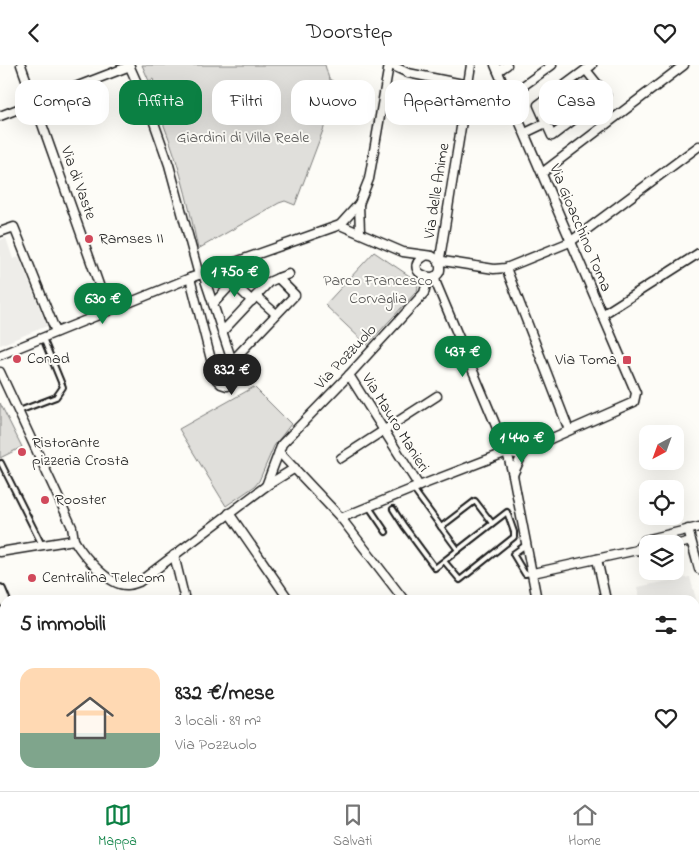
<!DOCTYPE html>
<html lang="it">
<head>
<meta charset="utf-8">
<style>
  :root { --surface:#fff; --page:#f2f2f2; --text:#222; --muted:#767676; --line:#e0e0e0; --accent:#0b8043 }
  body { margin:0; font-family:"Indie Flower",sans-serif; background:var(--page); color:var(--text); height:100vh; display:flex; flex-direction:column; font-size:19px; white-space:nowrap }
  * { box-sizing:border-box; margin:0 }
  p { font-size:16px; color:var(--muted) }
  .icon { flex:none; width:28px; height:28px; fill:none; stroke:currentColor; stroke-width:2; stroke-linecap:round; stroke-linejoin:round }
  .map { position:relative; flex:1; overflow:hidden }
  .details { position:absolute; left:0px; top:530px; width:700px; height:196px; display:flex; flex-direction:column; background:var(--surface); border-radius:15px 15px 0 0; box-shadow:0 5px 20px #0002 }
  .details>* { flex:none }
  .guide { position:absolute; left:15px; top:15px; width:670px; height:45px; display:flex; gap:10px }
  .needle { width:32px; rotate:221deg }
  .fabs { position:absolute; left:639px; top:360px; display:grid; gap:10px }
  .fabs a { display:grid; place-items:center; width:45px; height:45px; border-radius:10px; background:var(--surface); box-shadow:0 5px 20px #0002; font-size:25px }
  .price { position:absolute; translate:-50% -42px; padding:0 11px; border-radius:18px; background:var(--accent); color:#fff; font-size:16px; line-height:32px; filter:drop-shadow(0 1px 2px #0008) }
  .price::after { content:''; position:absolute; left:50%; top:30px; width:15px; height:11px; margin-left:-8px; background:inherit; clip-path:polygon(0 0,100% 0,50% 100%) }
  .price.on { background:#222; color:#fff }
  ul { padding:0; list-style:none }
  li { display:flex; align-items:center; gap:15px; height:125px; padding:0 20px }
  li+li { border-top:1px solid var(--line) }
  li span { display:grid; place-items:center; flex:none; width:140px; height:100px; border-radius:15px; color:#555 }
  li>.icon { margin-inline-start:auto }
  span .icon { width:60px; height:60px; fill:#fffc; stroke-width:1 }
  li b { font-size:21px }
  h2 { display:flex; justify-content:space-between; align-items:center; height:60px; padding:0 20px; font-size:21px }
  .chip { padding:0 18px; border-radius:15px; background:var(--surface); box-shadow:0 5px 20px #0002; font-size:18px; line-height:45px }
  .chip.on { background:var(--accent); color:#fff }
  header { display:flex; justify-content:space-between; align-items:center; height:65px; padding:0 20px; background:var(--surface); font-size:22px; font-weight:600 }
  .tabs { display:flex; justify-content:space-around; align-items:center; height:70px; border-top:1px solid var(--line); background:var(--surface); font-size:14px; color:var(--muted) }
  .tabs a { display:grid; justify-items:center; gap:2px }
  .tabs .on { color:var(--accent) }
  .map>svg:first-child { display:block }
  .built { fill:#eeede9 }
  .green { fill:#e0dfdb; stroke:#7e7e7c }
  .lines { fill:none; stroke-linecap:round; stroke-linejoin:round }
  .lane-casing { stroke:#1c1c1c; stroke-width:8 }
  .street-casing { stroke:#1c1c1c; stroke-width:11 }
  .secondary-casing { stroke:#1c1c1c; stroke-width:14 }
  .lane { stroke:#fdfcf7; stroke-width:4 }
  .street { stroke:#fdfcf7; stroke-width:8 }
  .secondary { stroke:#fdfcf7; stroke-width:10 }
  .poi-dot { fill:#d1495b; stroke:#fdfcf7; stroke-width:2 }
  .labels { text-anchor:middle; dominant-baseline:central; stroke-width:4; stroke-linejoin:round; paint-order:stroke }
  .park-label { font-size:16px; fill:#575655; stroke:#fdfcf7 }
  .street-label { font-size:16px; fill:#1c1c1c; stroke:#fdfcf7 }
  .poi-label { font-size:16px; fill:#1c1c1c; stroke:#fdfcf7; text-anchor:start }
</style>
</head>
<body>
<header><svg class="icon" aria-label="back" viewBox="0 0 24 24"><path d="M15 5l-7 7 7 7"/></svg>Doorstep<svg class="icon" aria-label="heart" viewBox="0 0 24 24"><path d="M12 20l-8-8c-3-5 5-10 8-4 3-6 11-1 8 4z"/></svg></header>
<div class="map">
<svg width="699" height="726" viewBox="0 0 699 726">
  <rect width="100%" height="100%" fill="#fdfcf7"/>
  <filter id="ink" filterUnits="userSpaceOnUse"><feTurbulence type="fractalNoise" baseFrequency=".02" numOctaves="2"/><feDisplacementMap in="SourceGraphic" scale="10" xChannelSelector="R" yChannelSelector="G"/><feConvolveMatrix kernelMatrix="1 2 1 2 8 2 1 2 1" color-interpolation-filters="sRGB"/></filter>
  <g filter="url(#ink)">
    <g class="built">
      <path d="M6,173L13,194L19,192L47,261L0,280V175Z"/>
      <path d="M690,512L699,545V554L695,555V535H640L637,522Z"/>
    </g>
    <g class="green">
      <path d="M142,0H325L329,14L340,20L295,140L285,136L279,138L198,184C188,135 176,85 155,39L160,37L158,32L153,34L151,30L157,26L153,14L149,16Z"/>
      <path d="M585,9L601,30L553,66L542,40Z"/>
      <path d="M374,187L414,214L418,222L417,226L367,280L325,240Z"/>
      <path d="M254,322L291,359L274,381L259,416L255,421L226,441L179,364Z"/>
      <path d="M0,338L22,382L0,393Z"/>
    </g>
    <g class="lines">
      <g class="lane-casing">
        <g id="lane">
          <path d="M19,346L56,332L63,322L43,273"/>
          <path d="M1,398L42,480"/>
          <path d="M414,423L416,428L458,485"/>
          <path d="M369,442L386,467"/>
          <path d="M393,444L404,461L435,503L507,447L514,467V472L460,515L444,496"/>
          <path d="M441,462L475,436L492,458"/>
          <path d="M527,479L513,489L525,509L532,508"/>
          <path d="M558,721L559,726"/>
        </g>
      </g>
      <g class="street-casing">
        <g id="street">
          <path d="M21,0L108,245"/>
          <path d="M129,0L151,49L169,100L199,210"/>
          <path d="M391,0L408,8L468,20"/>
          <path d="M586,5L606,30L552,71L538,40L592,0"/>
          <path d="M498,6L507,0"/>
          <path d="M509,31L552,0"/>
          <path d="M0,51L130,1"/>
          <path d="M525,68L546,58"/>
          <path d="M542,108L684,0"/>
          <path d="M359,139L360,167"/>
          <path d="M340,160L403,187L432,191L438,195"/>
          <path d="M0,167L14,162L56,267"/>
          <path d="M425,191C396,208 451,226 438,195"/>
          <path d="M438,195L440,193L471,0"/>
          <path d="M440,199L443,196L494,204L506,203L570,177L699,81"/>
          <path d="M506,203L569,365"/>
          <path d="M435,211L436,218L507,387L513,410L537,535"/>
          <path d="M190,213L216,314L221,319L227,321C235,317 236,314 235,305L203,209"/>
          <path d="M278,213L289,209"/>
          <path d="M233,218L252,236"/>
          <path d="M256,231L276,249"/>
          <path d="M213,239L240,210"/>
          <path d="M602,250L699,188"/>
          <path d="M222,267L269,217L278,213L295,230L232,296"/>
          <path d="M0,290L190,213L340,160L359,139L369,114L389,0"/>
          <path d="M0,307L72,462L74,475"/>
          <path d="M349,310L419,421"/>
          <path d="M279,387L341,453L404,535"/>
          <path d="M507,387L514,381H529"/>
          <path d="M341,393L437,331"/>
          <path d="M513,410L521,392L526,386"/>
          <path d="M266,421L282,379L349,310L424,228L428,213"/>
          <path d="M229,448L289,535"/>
          <path d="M341,453L419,421L507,387L516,389L634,337L636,328L495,0"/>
          <path d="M688,464L699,504"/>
          <path d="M675,480L691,476"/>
          <path d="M637,485L645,475L699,462"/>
          <path d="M0,487L74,475C83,490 109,522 128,520C132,520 136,518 139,517L266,421L295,403"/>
          <path d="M174,490L185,535"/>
          <path d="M597,494L606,535"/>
          <path d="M533,508L637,485L648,487"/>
          <path d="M695,563L699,562"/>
          <path d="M697,599L699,610"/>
          <path d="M695,668L699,667"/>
          <path d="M695,685L699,684"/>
          <path d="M315,721L324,726"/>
          <path d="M663,721L664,726"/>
          <path d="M395,726L416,721"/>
          <path d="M510,726L532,721"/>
        </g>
      </g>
      <g class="secondary-casing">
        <g id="secondary">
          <path d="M0,525L5,537"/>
          <path d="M87,721L89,726"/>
        </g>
      </g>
      <use href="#lane" class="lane"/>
      <use href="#street" class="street"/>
      <use href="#secondary" class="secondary"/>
    </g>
  </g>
  <g class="poi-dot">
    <circle cx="89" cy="174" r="5"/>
    <circle cx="17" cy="294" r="5"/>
    <rect x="622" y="290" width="10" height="10" rx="2.5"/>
    <circle cx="22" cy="387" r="5"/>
    <circle cx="45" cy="435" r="5"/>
    <circle cx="32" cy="513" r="5"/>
  </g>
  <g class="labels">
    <g class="park-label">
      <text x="243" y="73">Giardini di Villa Reale</text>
      <text x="378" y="216">Parco Francesco<tspan x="378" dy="18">Corvaglia</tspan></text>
    </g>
    <g class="street-label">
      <text transform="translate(78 118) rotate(70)">Via di Vaste</text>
      <text transform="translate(437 126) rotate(-81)">Via delle Anime</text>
      <text transform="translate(580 163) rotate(67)">Via Gioacchino Toma</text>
      <text transform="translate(346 292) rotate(-47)">Via Pozzuolo</text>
      <text transform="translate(395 358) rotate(58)">Via Mauro Manieri</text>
    </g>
    <g class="poi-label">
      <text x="99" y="174">Ramses II</text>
      <text x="27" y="294">Conad</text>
      <text x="617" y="295" text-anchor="end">Via Toma</text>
      <text x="32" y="378">Ristorante<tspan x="32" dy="18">pizzeria Crosta</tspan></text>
      <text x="55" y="435">Rooster</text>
      <text x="42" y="513">Centralina Telecom</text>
    </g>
  </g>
</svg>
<div class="fabs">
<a><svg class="needle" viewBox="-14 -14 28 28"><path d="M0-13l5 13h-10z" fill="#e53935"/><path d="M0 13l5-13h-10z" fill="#767676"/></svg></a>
<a><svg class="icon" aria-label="locate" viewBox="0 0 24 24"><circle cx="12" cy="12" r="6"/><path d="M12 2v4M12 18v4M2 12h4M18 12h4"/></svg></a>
<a><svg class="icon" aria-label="layers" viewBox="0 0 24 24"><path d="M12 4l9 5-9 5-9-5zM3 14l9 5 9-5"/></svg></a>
</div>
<b class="price" style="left:235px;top:233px">1 750 €</b>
<b class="price" style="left:103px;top:260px">630 €</b>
<b class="price" style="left:463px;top:313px">437 €</b>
<b class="price on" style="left:232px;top:331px">832 €</b>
<b class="price" style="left:522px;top:399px">1 440 €</b>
<div class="guide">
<a class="chip">Compra</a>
<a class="chip on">Affitta</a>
<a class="chip">Filtri</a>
<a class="chip">Nuovo</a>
<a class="chip">Appartamento</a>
<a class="chip">Casa</a>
</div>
<section class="details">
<h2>5 immobili<svg class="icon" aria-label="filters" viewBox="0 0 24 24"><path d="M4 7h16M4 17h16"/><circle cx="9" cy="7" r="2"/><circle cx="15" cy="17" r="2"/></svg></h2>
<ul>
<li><span style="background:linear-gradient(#ffd9b3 65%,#7fa58c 0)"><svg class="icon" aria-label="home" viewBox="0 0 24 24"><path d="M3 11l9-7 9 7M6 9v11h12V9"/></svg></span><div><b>832 €/mese</b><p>3 locali · 89 m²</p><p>Via Pozzuolo</p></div><svg class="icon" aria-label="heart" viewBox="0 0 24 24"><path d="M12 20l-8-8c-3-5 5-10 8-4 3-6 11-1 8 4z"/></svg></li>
</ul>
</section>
</div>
<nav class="tabs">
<a class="on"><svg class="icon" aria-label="map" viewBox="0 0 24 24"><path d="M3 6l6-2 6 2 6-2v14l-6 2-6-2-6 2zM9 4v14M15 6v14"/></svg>Mappa</a>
<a><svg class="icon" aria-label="saved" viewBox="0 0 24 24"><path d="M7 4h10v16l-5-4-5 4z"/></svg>Salvati</a>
<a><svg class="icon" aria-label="home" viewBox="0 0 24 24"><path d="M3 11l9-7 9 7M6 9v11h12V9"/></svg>Home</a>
</nav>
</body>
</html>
